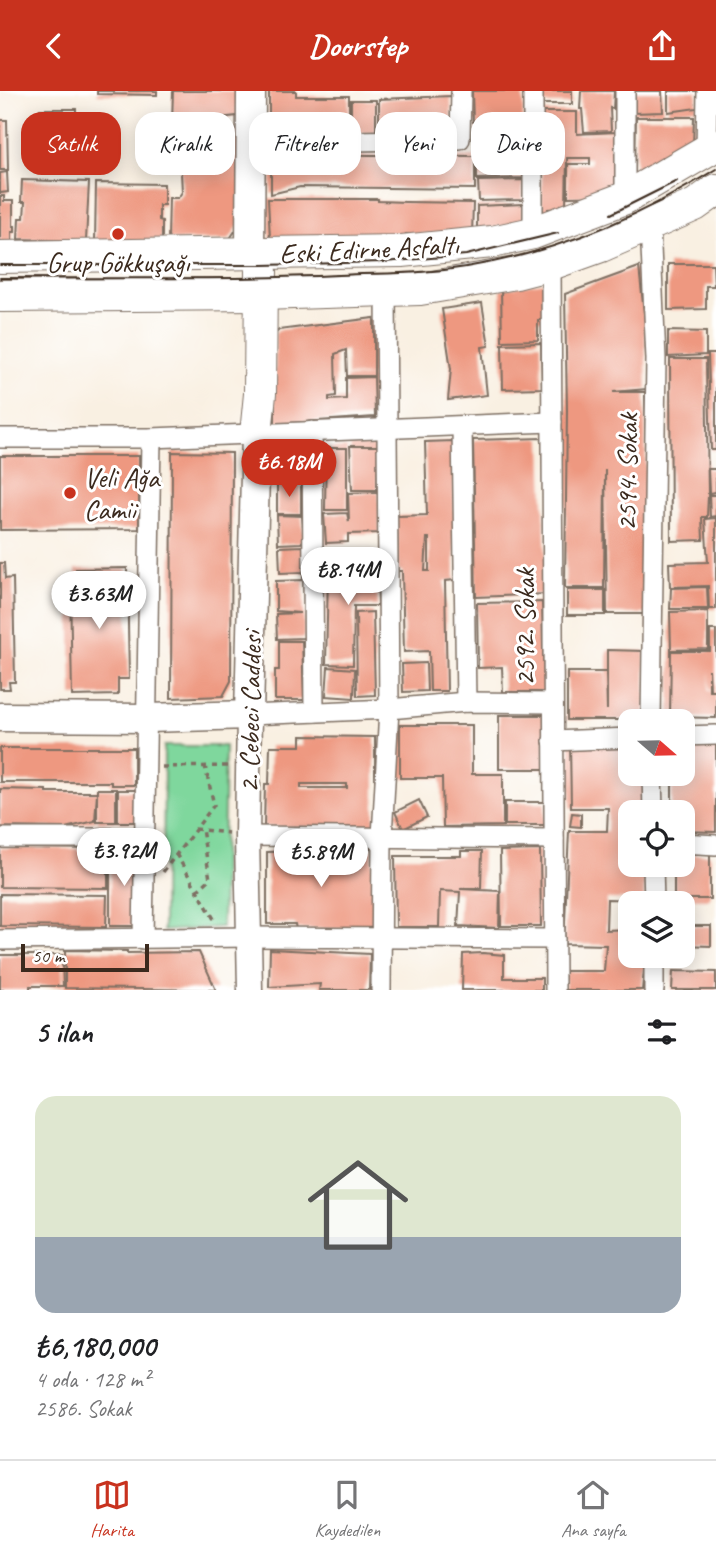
<!DOCTYPE html>
<html lang="tr">
<head>
<meta charset="utf-8">
<style>
  :root { --surface:#fff; --page:#f2f2f2; --text:#202124; --muted:#757577; --line:#e0e0e0; --accent:#c8321e }
  body { margin:0; font-family:Caveat,sans-serif; background:var(--page); color:var(--text); height:100vh; display:flex; flex-direction:column; font-size:26px; white-space:nowrap }
  * { box-sizing:border-box; margin:0 }
  p { font-size:23px; color:var(--muted) }
  .icon { flex:none; width:38px; height:38px; fill:none; stroke:currentColor; stroke-width:2; stroke-linecap:round; stroke-linejoin:round }
  .map { position:relative; height:899px; overflow:hidden }
  .panel { display:flex; flex-direction:column; background:var(--surface); flex:1 }
  .panel>* { flex:none }
  .top-card { position:absolute; left:21px; top:21px; width:676px; height:63px; display:flex; gap:14px }
  .needle { width:46px; rotate:110deg }
  .fabs { position:absolute; left:618px; top:618px; display:grid; gap:14px }
  .fabs a { display:grid; place-items:center; width:77px; height:77px; border-radius:14px; background:var(--surface); box-shadow:0 4px 18px #0003; font-size:35px }
  .scale { position:absolute; left:21px; bottom:18px; width:128px; box-sizing:border-box; padding-left:7px; border:4px solid #3b2a1e; border-top:0; font-size:19px; line-height:24px; white-space:nowrap; color:#3b2a1e; -webkit-text-stroke:5px #fff; paint-order:stroke }
  .price { position:absolute; translate:-50% -60px; padding:0 16px; border-radius:24px; background:#fff; color:#222; font-size:23px; line-height:46px; filter:drop-shadow(0 2px 4px #0008) }
  .price::after { content:''; position:absolute; left:50%; top:42px; width:21px; height:16px; margin-left:-10px; background:inherit; clip-path:polygon(0 0,100% 0,50% 100%) }
  .price.on { background:var(--accent); color:#fff }
  ul { padding:0; list-style:none }
  li { display:grid; align-content:center; gap:14px; height:371px; padding:0 35px }
  li span { display:grid; place-items:center; height:217px; border-radius:21px; color:#555 }
  li>.icon { margin-inline-start:auto }
  span .icon { width:126px; height:126px; fill:#fffc; stroke-width:1 }
  li b { font-size:30px }
  h2 { display:flex; justify-content:space-between; align-items:center; height:84px; padding:0 35px; font-size:30px }
  .pill { padding:0 24px; border-radius:21px; background:var(--surface); box-shadow:0 4px 18px #0003; font-size:24px; line-height:63px }
  .pill.on { background:var(--accent); color:#fff }
  header { display:flex; justify-content:space-between; align-items:center; height:91px; padding:0 35px; background:var(--accent); color:#fff; font-size:32px; font-weight:700 }
  .tabs { display:flex; justify-content:space-around; align-items:center; height:98px; border-top:2px solid var(--line); background:var(--surface); font-size:19px; color:var(--muted) }
  .tabs a { display:grid; justify-items:center; gap:4px }
  .tabs .on { color:var(--accent) }
  .map>svg:first-child { display:block }
  .green { fill:#7fd79d; stroke:#5d805e; stroke-width:2 }
  .building { fill:#ee9880; fill-rule:evenodd }
  .lines { fill:none; stroke-linecap:round; stroke-linejoin:round }
  .minor-casing { stroke:#7e6f63; stroke-width:22 }
  .tertiary-casing { stroke:#7e6f63; stroke-width:27 }
  .secondary-casing { stroke:#7e6f63; stroke-width:31 }
  .primary-casing { stroke:#7e6f63; stroke-width:34 }
  .path { stroke:#7e6f63; stroke-width:3.5; stroke-dasharray:5 5; stroke-linecap:butt }
  .minor { stroke:#fff; stroke-width:19 }
  .tertiary { stroke:#fff; stroke-width:24 }
  .secondary { stroke:#fff; stroke-width:28 }
  .primary { stroke:#fff; stroke-width:32 }
  .tram { stroke:#3b2a1e; stroke-width:2 }
  .poi-dot { fill:#c8321e; stroke:#fff; stroke-width:2.5 }
  .labels { text-anchor:middle; dominant-baseline:central; stroke-width:6; stroke-linejoin:round; paint-order:stroke }
  .street-label { font-size:28px; fill:#3b2a1e; stroke:#fff }
  .poi-label { font-size:28px; fill:#3b2a1e; stroke:#fff }
</style>
</head>
<body>
<header><svg class="icon" aria-label="back" viewBox="0 0 24 24"><path d="M15 5l-7 7 7 7"/></svg>Doorstep<svg class="icon" aria-label="share" viewBox="0 0 24 24"><path d="M12 15V3M7 8l5-5 5 5M5 13v7h14v-7"/></svg></header>
<div class="map">
<svg width="716" height="899" viewBox="0 0 716 899">
  <rect width="100%" height="100%" fill="#fff"/>
  <filter id="ink" filterUnits="userSpaceOnUse"><feTurbulence type="fractalNoise" baseFrequency=".0143" numOctaves="2"/><feDisplacementMap in="SourceGraphic" scale="14" xChannelSelector="R" yChannelSelector="G"/><feConvolveMatrix kernelMatrix="1 2 1 2 8 2 1 2 1" color-interpolation-filters="sRGB"/></filter>
  <filter id="wash" filterUnits="userSpaceOnUse"><feTurbulence type="fractalNoise" baseFrequency=".00686" numOctaves="4" result="noise"/><feDisplacementMap in="SourceGraphic" scale="28" xChannelSelector="R" yChannelSelector="G"/><feGaussianBlur stdDeviation="1.57" result="paint"/><feColorMatrix in="noise" values="0 0 0 0 0 0 0 0 0 0 0 0 0 0 0 0 0 1.4 0 .05"/><feComposite in="paint" operator="in"/></filter>
  <g filter="url(#wash)">
    <rect width="100%" height="100%" fill="#f9f0e2"/>
    <path class="green" d="M164,655H225L222,836L163,840Z"/>
    <g id="blocks">
      <g class="building">
        <path d="M97,0H157V4L97,3Z"/>
        <path d="M173,0H237V25L172,32Z"/>
        <path d="M269,0H296V5H349V41L269,42Z"/>
        <path d="M472,0H523L524,87L477,88V31H473Z"/>
        <rect x="543" y="0" width="29" height="13"/>
        <path d="M581,0H614L613,18L610,17L611,40L584,41L582,18H580Z"/>
        <path d="M633,0H662L663,21L633,22Z"/>
        <path d="M668,0H697V17L668,21Z"/>
        <path d="M451,5L452,40L379,41V8Z"/>
        <rect x="351" y="9" width="25" height="33"/>
        <path d="M40,18H76V35H72V46H67V54H58V61H51V54H41Z"/>
        <path d="M541,21H577V43L616,41V105L568,106V73H590V67H567L566,115L561,114V117L548,118V121H542Z"/>
        <path d="M636,26H694L693,55L635,84Z"/>
        <path d="M0,29H7L8,79H0Z"/>
        <path d="M241,38V131L229,149H168L169,107H178L182,101L179,41Z"/>
        <path d="M271,63L475,65V98L300,96L271,103Z"/>
        <path d="M7,81L8,101L0,102V82Z"/>
        <path d="M22,89L89,91L86,150L18,148L19,127H24L25,111H21Z"/>
        <path d="M523,89V109L479,110L478,90Z"/>
        <path d="M96,92L164,93V114H159V129L162,130V152L95,151Z"/>
        <path d="M0,105H4V110H13V135H15V141H12V154H0Z"/>
        <path d="M268,108H378V110L406,111L473,112L472,143H406L407,147H270Z"/>
        <path d="M523,113L524,132L477,139V115Z"/>
        <path d="M668,173H713L714,195H706V218L668,219Z"/>
        <path d="M639,176L645,232L647,298L613,301H645L648,523H607L605,379L604,497H565L567,319L565,203Z"/>
        <path d="M543,191L544,229H538V249L502,250L501,198Z"/>
        <path d="M482,212L489,255L482,256L487,304L448,309L451,278L442,218Z"/>
        <path d="M374,227V285H347L346,259L335,263L336,305L329,306V309L346,308V287L374,286L375,326L275,333V243L279,239Z"/>
        <path d="M668,240L706,241V264L668,266Z"/>
        <path d="M541,252L542,297L503,298L502,253Z"/>
        <path d="M708,263H716V359H711Z"/>
        <path d="M670,268H706L708,404L707,426H702L703,449L671,450Z"/>
        <path d="M542,347L547,503L476,506L473,349Z"/>
        <path d="M454,350L455,489L445,490L447,600H430L429,560L404,561L402,480H398L397,425L427,424L425,351ZM427,447H429V480H425Z"/>
        <path d="M350,355H378L377,399H352Z"/>
        <path d="M326,357H347V419H325Z"/>
        <path d="M172,361L232,362L231,590L223,605L171,607Z"/>
        <path d="M299,361L300,391H277V362Z"/>
        <path d="M0,365H139V438L0,439Z"/>
        <path d="M708,378H716V401L709,402Z"/>
        <rect x="277" y="393" width="24" height="30"/>
        <path d="M379,401L380,442L348,443V451L326,452L324,423L347,422L349,431L348,402Z"/>
        <path d="M709,404H716V425L710,426Z"/>
        <path d="M277,424L302,425L304,448L301,452L278,453Z"/>
        <path d="M716,427V518H709L708,495L670,496L669,472L708,471L705,428Z"/>
        <path d="M303,455L305,481L280,482L279,456Z"/>
        <path d="M354,461H372L373,485H377L378,515H354L353,574L326,573L328,483H354Z"/>
        <path d="M0,472H4L5,488L13,487L15,591H9L10,598H0Z"/>
        <path d="M127,477L129,588H118V604L72,605L70,492H76V478Z"/>
        <path d="M304,489V547L277,548L276,523L300,522L276,520V490Z"/>
        <path d="M707,496L708,518H670L671,497Z"/>
        <rect x="567" y="499" width="38" height="25"/>
        <path d="M542,511L544,601H503L502,576L478,577L477,512Z"/>
        <path d="M708,520V558L671,559L670,521Z"/>
        <path d="M373,521L375,604L357,605L356,522Z"/>
        <path d="M710,539H716V599H710L709,578V600H716V627L670,626L671,560H710Z"/>
        <path d="M279,550H302L304,609H275V579H279Z"/>
        <path d="M607,559L645,560L646,629H567V581H606L607,619Z"/>
        <path d="M426,572L427,600L403,601L402,573Z"/>
        <path d="M328,576L355,578L354,607L326,605Z"/>
        <rect x="499" y="624" width="46" height="54"/>
        <path d="M400,634H472V683H503V735L443,736L442,687H400Z"/>
        <path d="M301,645L375,646V740L347,739V736H264L265,693H269L270,655H301ZM301,693H347V697H301Z"/>
        <path d="M682,649H716V741L682,740V721H672V682H682Z"/>
        <path d="M570,651H630V682H647L645,721H630V774H645L644,809L607,808L606,839L630,838V864H647V879H644L642,899H565V880H604L606,854L564,853L569,740H607L608,717H571Z"/>
        <path d="M0,657H134V694H111V691H0Z"/>
        <path d="M0,698L46,699V701H97L95,730L65,737L0,736Z"/>
        <rect x="97" y="698" width="19" height="33"/>
        <path d="M118,699H136L137,731H118Z"/>
        <path d="M419,709L427,726L403,738L395,721Z"/>
        <rect x="505" y="711" width="40" height="23"/>
        <path d="M572,722L581,723V736L570,735Z"/>
        <path d="M0,757L108,758V797L0,796Z"/>
        <path d="M373,758V838H296L295,833H267V761Z"/>
        <rect x="110" y="759" width="27" height="76"/>
        <path d="M540,759L541,835H501L500,760Z"/>
        <path d="M461,760H482L481,797L460,798L500,800L499,837L458,835L460,801L440,800L439,836H396L395,765H461Z"/>
        <path d="M682,763H710V808H674V774H682Z"/>
        <path d="M0,803L107,804L106,836L0,835Z"/>
        <path d="M682,835H711V855L682,854Z"/>
        <path d="M270,858L370,863L369,899H319L320,893L269,896Z"/>
        <path d="M65,859L127,860V862L199,861L216,899L65,897Z"/>
        <path d="M483,862L504,864V887H542V899H462L463,863Z"/>
        <path d="M0,864H62L63,895H30V899H0Z"/>
        <path d="M673,880L716,881V899H672Z"/>
      </g>
    </g>
  </g>
  <g filter="url(#ink)">
    <use href="#blocks" fill-opacity="0" stroke="#7e6f63" stroke-width="2"/>
    <g class="lines">
      <g class="minor-casing">
        <g id="minor">
          <path d="M250,52L460,48L461,0"/>
          <path d="M706,61L707,0"/>
          <path d="M625,107V0"/>
          <path d="M650,134L656,268L651,630"/>
          <path d="M533,142V0"/>
          <path d="M551,173L555,899"/>
          <path d="M462,335L466,611"/>
          <path d="M312,340L314,621"/>
          <path d="M0,347H151L552,331"/>
          <path d="M249,624L389,618L466,611L552,612"/>
          <path d="M682,645L716,644"/>
          <path d="M553,650L630,647"/>
          <path d="M652,682L653,721"/>
          <path d="M247,745L554,748"/>
          <path d="M0,747H145"/>
          <path d="M682,752L716,754"/>
          <path d="M653,774L654,812"/>
          <path d="M143,848L151,347"/>
          <path d="M0,849L250,846L555,848"/>
          <path d="M654,864V899"/>
          <path d="M381,899L382,746L389,618L386,199"/>
        </g>
      </g>
      <g class="tertiary-casing">
        <path id="tertiary" d="M249,624L247,745L250,899"/>
      </g>
      <g class="secondary-casing">
        <g id="secondary">
          <path d="M250,163L251,0"/>
          <path d="M0,626L148,627L249,624L256,343"/>
        </g>
      </g>
      <g class="primary-casing">
        <g id="primary">
          <path d="M0,166L402,160L492,151L533,142L625,107L716,54"/>
          <path d="M0,205L261,203L420,198L516,182L551,173L601,155L695,114L716,99"/>
          <path d="M256,343L260,303L261,181"/>
        </g>
      </g>
      <g class="path">
        <path d="M162,676L228,675"/>
        <path d="M195,738L228,742"/>
        <path d="M176,763L214,828"/>
        <path d="M163,781L214,714L205,675"/>
        <path d="M197,800L210,788L202,738"/>
      </g>
      <use href="#minor" class="minor"/>
      <use href="#tertiary" class="tertiary"/>
      <use href="#secondary" class="secondary"/>
      <use href="#primary" class="primary"/>
      <g class="tram">
        <path d="M611,123L677,90"/>
        <path d="M0,174H262L384,171L466,164L558,142"/>
        <path d="M0,187C113,187 226,189 339,184C381,182 424,183 466,176C555,162 640,126 716,78"/>
      </g>
    </g>
  </g>
  <g class="poi-dot">
    <circle cx="118" cy="143" r="7"/>
    <circle cx="70" cy="402" r="7"/>
  </g>
  <g class="labels">
    <g class="street-label">
      <text transform="translate(369 158) rotate(-3)">Eski Edirne Asfaltı</text>
      <text transform="translate(627 381) rotate(-89)">2594. Sokak</text>
      <text transform="translate(524 536) rotate(-90)">2592. Sokak</text>
      <text transform="translate(250 621) rotate(-89)">2. Cebeci Caddesi</text>
    </g>
    <g class="poi-label">
      <text x="118" y="171">Grup Gökkuşağı</text>
      <text x="84" y="386" text-anchor="start">Veli Ağa<tspan x="84" dy="32">Camii</tspan></text>
    </g>
  </g>
</svg>
<div class="fabs">
<a><svg class="needle" viewBox="-14 -14 28 28"><path d="M0-13l5 13h-10z" fill="#e53935"/><path d="M0 13l5-13h-10z" fill="#757577"/></svg></a>
<a><svg class="icon" aria-label="locate" viewBox="0 0 24 24"><circle cx="12" cy="12" r="6"/><path d="M12 2v4M12 18v4M2 12h4M18 12h4"/></svg></a>
<a><svg class="icon" aria-label="layers" viewBox="0 0 24 24"><path d="M12 4l9 5-9 5-9-5zM3 14l9 5 9-5"/></svg></a>
</div>
<div class="scale">50 m</div>
<b class="price on" style="left:289px;top:408px">₺6.18M</b>
<b class="price" style="left:348px;top:516px">₺8.14M</b>
<b class="price" style="left:99px;top:540px">₺3.63M</b>
<b class="price" style="left:124px;top:797px">₺3.92M</b>
<b class="price" style="left:321px;top:798px">₺5.89M</b>
<div class="top-card">
<a class="pill on">Satılık</a>
<a class="pill">Kiralık</a>
<a class="pill">Filtreler</a>
<a class="pill">Yeni</a>
<a class="pill">Daire</a>
</div>
</div>
<section class="panel">
<h2>5 ilan<svg class="icon" aria-label="filters" viewBox="0 0 24 24"><path d="M4 7h16M4 17h16"/><circle cx="9" cy="7" r="2"/><circle cx="15" cy="17" r="2"/></svg></h2>
<ul>
<li><span style="background:linear-gradient(#dfe7d0 65%,#9aa5b1 0)"><svg class="icon" aria-label="home" viewBox="0 0 24 24"><path d="M3 11l9-7 9 7M6 9v11h12V9"/></svg></span><div><b>₺6,180,000</b><p>4 oda · 128 m²</p><p>2586. Sokak</p></div></li>
</ul>
</section>
<nav class="tabs">
<a class="on"><svg class="icon" aria-label="map" viewBox="0 0 24 24"><path d="M3 6l6-2 6 2 6-2v14l-6 2-6-2-6 2zM9 4v14M15 6v14"/></svg>Harita</a>
<a><svg class="icon" aria-label="saved" viewBox="0 0 24 24"><path d="M7 4h10v16l-5-4-5 4z"/></svg>Kaydedilen</a>
<a><svg class="icon" aria-label="home" viewBox="0 0 24 24"><path d="M3 11l9-7 9 7M6 9v11h12V9"/></svg>Ana sayfa</a>
</nav>
</body>
</html>
